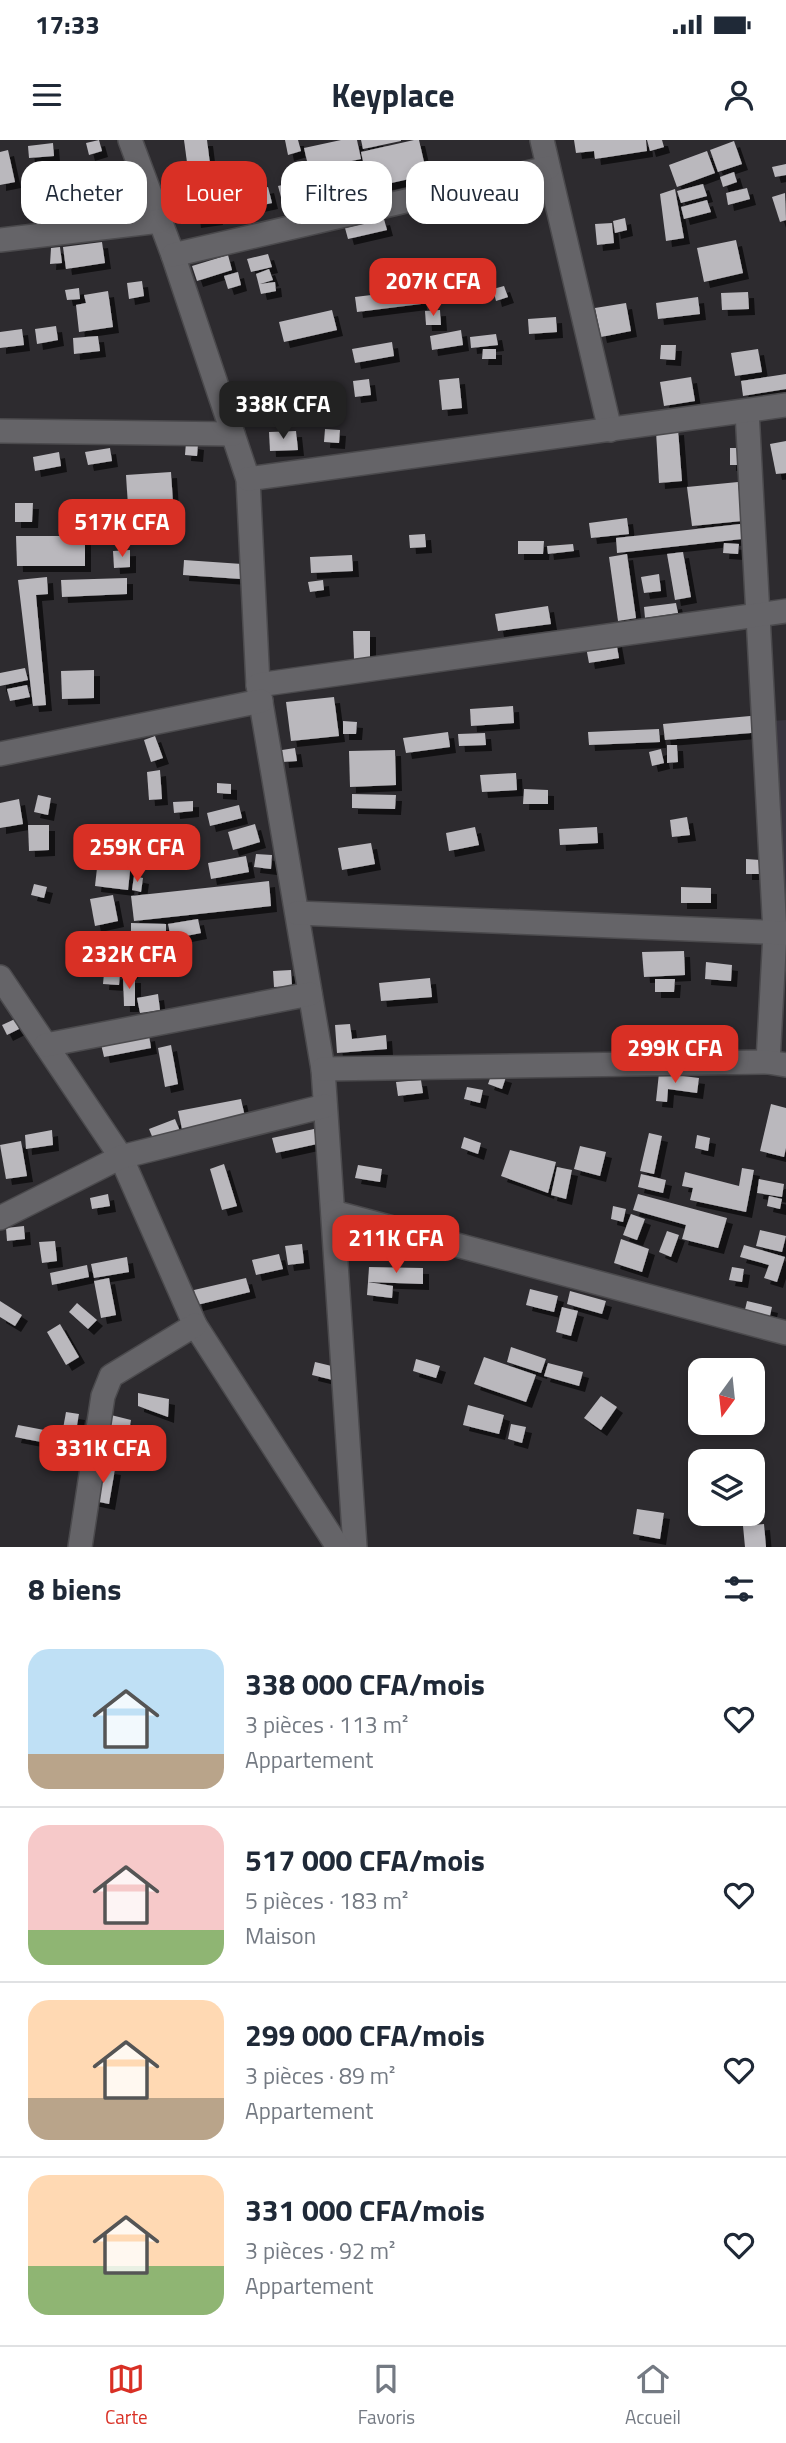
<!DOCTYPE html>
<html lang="fr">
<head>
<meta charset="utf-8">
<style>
  :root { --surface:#fff; --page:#f6f6f7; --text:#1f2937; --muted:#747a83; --line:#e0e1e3; --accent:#d93025 }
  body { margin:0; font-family:"Titillium Web",sans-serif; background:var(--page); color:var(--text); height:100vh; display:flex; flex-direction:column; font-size:26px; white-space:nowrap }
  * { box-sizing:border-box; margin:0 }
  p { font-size:23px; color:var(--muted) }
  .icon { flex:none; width:38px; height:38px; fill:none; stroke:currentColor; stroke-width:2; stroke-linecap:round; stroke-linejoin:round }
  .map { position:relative; height:1407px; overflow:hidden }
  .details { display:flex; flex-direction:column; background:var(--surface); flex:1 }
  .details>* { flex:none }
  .guide { position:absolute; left:21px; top:21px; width:746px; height:63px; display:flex; gap:14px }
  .needle { width:46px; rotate:195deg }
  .fabs { position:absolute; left:688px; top:1218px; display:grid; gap:14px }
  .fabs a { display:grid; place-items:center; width:77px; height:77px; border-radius:14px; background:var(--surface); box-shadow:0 4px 10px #0003; font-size:35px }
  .price { position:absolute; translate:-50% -60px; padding:0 16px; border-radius:14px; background:var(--accent); color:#fff; font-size:23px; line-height:46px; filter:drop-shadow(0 2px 4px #0008) }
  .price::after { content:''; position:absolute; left:50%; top:42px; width:21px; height:16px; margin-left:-10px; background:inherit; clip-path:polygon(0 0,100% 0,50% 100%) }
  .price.selected { background:#222; color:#fff }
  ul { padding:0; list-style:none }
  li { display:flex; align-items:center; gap:21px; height:175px; padding:0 28px }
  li+li { border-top:2px solid var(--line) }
  li span { display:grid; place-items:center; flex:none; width:196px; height:140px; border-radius:21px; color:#555 }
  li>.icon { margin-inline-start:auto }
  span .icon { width:84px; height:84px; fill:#fffc; stroke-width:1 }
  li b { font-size:30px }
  h2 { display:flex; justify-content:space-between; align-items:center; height:84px; padding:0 28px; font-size:30px }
  .chip { padding:0 24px; border-radius:21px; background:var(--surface); box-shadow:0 4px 10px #0003; font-size:24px; line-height:63px }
  .chip.selected { background:var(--accent); color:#fff }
  .status { display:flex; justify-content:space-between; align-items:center; height:49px; padding:0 35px; background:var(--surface); direction:ltr }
  .status svg { height:19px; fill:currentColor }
  header { display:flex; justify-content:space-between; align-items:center; height:91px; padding:0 28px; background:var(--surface); font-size:32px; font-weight:700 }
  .tabs { display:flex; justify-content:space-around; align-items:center; height:98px; border-top:2px solid var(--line); background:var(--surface); font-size:19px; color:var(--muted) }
  .tabs a { display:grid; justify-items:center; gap:4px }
  .tabs .selected { color:var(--accent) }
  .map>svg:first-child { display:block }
  .built { fill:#38343e }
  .building { fill:#bab8bd; filter:url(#shadow) }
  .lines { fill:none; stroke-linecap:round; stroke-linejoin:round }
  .minor-casing { stroke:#4b4a4d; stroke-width:26 }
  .minor { stroke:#656468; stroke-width:23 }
</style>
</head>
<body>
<div class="status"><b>17:33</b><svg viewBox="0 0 49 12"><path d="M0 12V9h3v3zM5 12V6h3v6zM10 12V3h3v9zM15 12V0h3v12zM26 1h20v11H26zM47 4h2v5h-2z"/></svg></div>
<header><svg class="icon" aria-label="menu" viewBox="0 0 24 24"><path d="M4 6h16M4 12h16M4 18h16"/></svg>Keyplace<svg class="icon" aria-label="person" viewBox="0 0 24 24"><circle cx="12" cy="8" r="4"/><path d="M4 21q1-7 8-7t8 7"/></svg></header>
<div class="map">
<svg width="786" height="1407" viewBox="0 0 786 1407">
  <defs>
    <filter id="shadow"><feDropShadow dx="6" dy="6" stdDeviation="0" flood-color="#0009"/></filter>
  </defs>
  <rect width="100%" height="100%" fill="#2d2b2f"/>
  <path class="built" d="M786,580V767H782L773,581Z"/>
  <g class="building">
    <path d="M99,0L102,11L89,15L86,3Z"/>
    <path d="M184,0H207L217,79L195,82Z"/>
    <path d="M285,0H298L301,11L288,15Z"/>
    <path d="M341,0H357L361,19L309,30L304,8Z"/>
    <path d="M361,0H401V1L363,9Z"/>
    <path d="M414,0H419L427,35L369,48L361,12Z"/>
    <path d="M574,0H646L647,11L595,19L594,11L576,13Z"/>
    <path d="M647,0H662L664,7L650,11Z"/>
    <path d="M734,1L742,24L718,32L710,10Z"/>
    <path d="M53,3L54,16L29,18L28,6Z"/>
    <path d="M8,10L15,42L0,45V12Z"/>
    <path d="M707,11L715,33L677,47L669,25Z"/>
    <path d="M786,24V35L775,37L772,27Z"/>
    <path d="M241,25L243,38L225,40L224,27Z"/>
    <path d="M734,32L737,42L723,47L720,37Z"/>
    <path d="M302,40L306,54L282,61L278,46Z"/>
    <path d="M509,44L511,54L487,59L484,49Z"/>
    <path d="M703,44L707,56L681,63L677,51Z"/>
    <path d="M268,47L272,63L231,72L228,56Z"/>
    <path d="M747,48L750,59L728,65L726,53Z"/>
    <path d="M675,49L684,98L666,101L660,54Z"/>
    <path d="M785,53L786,80L780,82L772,57Z"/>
    <path d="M707,60L711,72L684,79L681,67Z"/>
    <path d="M625,78L627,90L615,93L613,81Z"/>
    <path d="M384,79L387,90L348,99L345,88Z"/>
    <path d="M612,83L614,103L597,105L595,84Z"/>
    <path d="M736,100L743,133L704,142L697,108Z"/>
    <path d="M102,102L105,123L66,129L63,107Z"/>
    <path d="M60,107L62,123L50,124L51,108Z"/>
    <path d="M268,114L272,127L251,132L247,119Z"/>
    <path d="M228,115L232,130L197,141L192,126Z"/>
    <path d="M269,129L273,140L260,144L275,142L276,151L261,154L256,134Z"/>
    <path d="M238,132L241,145L228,149L224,136Z"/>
    <path d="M142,141L144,156L129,159L127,143Z"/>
    <path d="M504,146L508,157L496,161L493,149Z"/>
    <path d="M79,148L80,159L67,160L65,150Z"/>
    <path d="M420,149L421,164L357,172L355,157Z"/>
    <path d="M108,151L113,187L79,192L76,165L86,163L84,155Z"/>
    <path d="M748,152L749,169L722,170L721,153Z"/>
    <path d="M698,157L700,174L658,179L656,163Z"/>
    <path d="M626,163L631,191L601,197L595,168Z"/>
    <path d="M332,170L337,190L284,202L279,182Z"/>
    <path d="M440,170L441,185H426L425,171Z"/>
    <path d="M556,177L557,192L529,194L528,179Z"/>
    <path d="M56,186L58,200L37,204L35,189Z"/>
    <path d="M22,189L24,205L0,208V192Z"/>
    <path d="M461,190L463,205L432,210L430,196Z"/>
    <path d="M496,194L498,205L471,208L470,197Z"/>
    <path d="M98,196L100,211L74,214L73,198Z"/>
    <path d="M392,202L394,216L355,223L352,209Z"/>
    <path d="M661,205H676L675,220L660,219Z"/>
    <path d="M483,209H496V219H482Z"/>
    <path d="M758,209L762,232L735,236L731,213Z"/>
    <path d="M786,234V249L743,256L741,241Z"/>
    <path d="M691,237L695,261L664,266L660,242Z"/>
    <path d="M459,238L462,268L442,270L439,240Z"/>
    <path d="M369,239L371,255L355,257L353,241Z"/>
    <path d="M325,289L340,290L339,303L324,302Z"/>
    <path d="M678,289L682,341L659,343L656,291Z"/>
    <path d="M296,291L298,310L270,311L269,292Z"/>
    <path d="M786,301V333L776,334L770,304Z"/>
    <path d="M186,302L198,304L197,316L185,315Z"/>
    <path d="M110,308L112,321L88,325L85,312Z"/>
    <rect x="730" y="308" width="15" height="17"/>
    <path d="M59,312L61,326L35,331L33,317Z"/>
    <path d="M171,332L173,363L128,366L126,335Z"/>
    <path d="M738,342L742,381L692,386L687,347Z"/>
    <path d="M15,363H33L32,382H15Z"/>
    <path d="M627,378L629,394L591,398L589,383Z"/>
    <path d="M749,383L751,398L617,413L616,398Z"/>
    <path d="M425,394L426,407L410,408L409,395Z"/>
    <path d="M16,396H85V426H17Z"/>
    <path d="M518,401H544L543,414H518Z"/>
    <path d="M724,403L739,404L738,414L723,413Z"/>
    <path d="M573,404L574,411L548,414L547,406Z"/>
    <path d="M130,410V427L114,428L113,411Z"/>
    <path d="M683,412L691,457L675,460L667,414Z"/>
    <path d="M627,414L636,478L618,481L609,417Z"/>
    <path d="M352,415L353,431L311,433L310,417Z"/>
    <path d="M184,420L242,424L241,439L183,435Z"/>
    <path d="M659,434L661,451L644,453L641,437Z"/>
    <path d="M47,437L48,454L36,455L46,565L33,566L18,440Z"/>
    <path d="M127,438V454L62,457L61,440Z"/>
    <path d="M323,440L324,450L310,452L308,442Z"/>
    <path d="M676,463L678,473L645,478L644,467Z"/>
    <path d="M548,466L551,484L498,491L495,474Z"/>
    <path d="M353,491H370V518L354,519Z"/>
    <path d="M616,501L619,518L589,523L586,507Z"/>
    <path d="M25,528L28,540L0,546V533Z"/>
    <path d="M94,530V558L62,559L61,531Z"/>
    <path d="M27,545L30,557L10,561L7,549Z"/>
    <path d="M334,557L339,596L291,601L286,562Z"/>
    <path d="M513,566L514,583L471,586L470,569Z"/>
    <path d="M761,575L763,592L665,600L663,584Z"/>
    <path d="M343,581L357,582L356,594H343Z"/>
    <path d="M659,589L660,602L589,605L588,592Z"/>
    <path d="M448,592L450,607L406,613L403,598Z"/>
    <path d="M485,593L486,605L459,606L458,594Z"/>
    <path d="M155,596L163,618L151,622L144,600Z"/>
    <path d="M667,605H677L678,622L667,623Z"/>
    <path d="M295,608L297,621L283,622L282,610Z"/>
    <path d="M661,609L664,623L652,626L649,612Z"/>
    <path d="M395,610L396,645L350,647L349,611Z"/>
    <path d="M160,630L162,659L149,660L147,632Z"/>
    <path d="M516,633L517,650L482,652L480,635Z"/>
    <path d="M217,643L231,644V654L217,653Z"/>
    <path d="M524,649L548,650V664H523Z"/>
    <path d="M352,654L396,655L395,669L352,668Z"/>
    <path d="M38,655L51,658L48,675L34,672Z"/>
    <path d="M19,659L23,684L0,688V663Z"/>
    <path d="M193,661V671L174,673L173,662Z"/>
    <path d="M239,665L242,678L210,686L207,673Z"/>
    <path d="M687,677L690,695L672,697L670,680Z"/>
    <path d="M255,684L260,702L233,710L228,692Z"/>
    <path d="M28,685H49V710L29,711Z"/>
    <path d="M475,687L479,705L449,711L446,693Z"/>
    <path d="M597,687L598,703L560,705L559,689Z"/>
    <path d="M112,692L128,693V705H111Z"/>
    <path d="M371,703L375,724L342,730L338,708Z"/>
    <path d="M256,714L272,715L271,729L254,727Z"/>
    <path d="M246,716L249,732L211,739L208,723Z"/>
    <path d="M98,719L131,722L128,750L95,746Z"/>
    <path d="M746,719L760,720V734H746Z"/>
    <path d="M134,736L143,738L141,752L132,750Z"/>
    <path d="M269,741L271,766L134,781L131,756Z"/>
    <path d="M34,744L47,747L44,758L31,755Z"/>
    <path d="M681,747L711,748V763H681Z"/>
    <path d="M113,755L118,781L95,786L90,759Z"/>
    <path d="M198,779L201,793L171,799L168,784Z"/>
    <path d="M131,783L166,784V811L131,810Z"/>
    <path d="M684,811L685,835L644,837L642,812Z"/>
    <path d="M104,820L133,823L132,833L103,830Z"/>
    <path d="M706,822L732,825L731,841L705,839Z"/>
    <path d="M291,830L292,846L274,847L273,831Z"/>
    <path d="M104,833L120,834L119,845L103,844Z"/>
    <path d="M123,837H135V866H124Z"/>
    <path d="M430,838L432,857L381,861L379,843Z"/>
    <path d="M655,839H675L674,852H655Z"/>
    <path d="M158,854L160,870L140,873L137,858Z"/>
    <path d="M15,879L19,889L7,895L2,885Z"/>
    <path d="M350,884L352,899L386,895L387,909L337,913L335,885Z"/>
    <path d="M149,895L151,908L104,917L101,904Z"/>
    <path d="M171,905L178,944L165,947L158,908Z"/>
    <path d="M492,933L506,937L502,949L488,944Z"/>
    <path d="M659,933L699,938L697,953L668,949L667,962L656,961Z"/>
    <path d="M421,940L423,953L398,956L396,942Z"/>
    <path d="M467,947L483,950L480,963L464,959Z"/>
    <path d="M241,959L245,977L182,989L178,971Z"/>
    <path d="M771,964L786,968V1008L784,1017L760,1011Z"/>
    <path d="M175,979L182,996L156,1006L149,989Z"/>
    <path d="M314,989L317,1004L276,1013L272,998Z"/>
    <path d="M52,990L53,1005L26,1009L25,995Z"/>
    <path d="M649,993L662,996L654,1034L640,1031Z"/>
    <path d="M697,995L710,998L708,1011L695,1008Z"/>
    <path d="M464,997L481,1003L478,1014L461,1008Z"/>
    <path d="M21,1001L27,1036L6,1039L0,1005Z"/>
    <path d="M580,1006L606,1012L600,1036L574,1029Z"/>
    <path d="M510,1010L556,1022L548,1053L501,1036Z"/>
    <path d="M224,1024L237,1066L222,1070L210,1029Z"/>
    <path d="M358,1025L382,1029L380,1042L355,1038Z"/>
    <path d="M557,1027L572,1030L566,1059L551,1055Z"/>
    <path d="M742,1028L754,1030L746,1072L690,1060L693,1048L682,1046L685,1032L739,1046Z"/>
    <path d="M641,1034L666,1040L663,1053L638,1047Z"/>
    <path d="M759,1039L784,1044L782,1057L757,1053Z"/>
    <path d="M108,1054L110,1066L92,1069L90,1058Z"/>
    <path d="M638,1054L727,1078L718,1108L682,1099L686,1085L633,1070Z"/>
    <path d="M769,1056L782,1059L780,1069L767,1066Z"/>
    <path d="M613,1066L626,1069L623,1082L611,1079Z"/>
    <path d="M631,1074L645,1079L637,1100L623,1095Z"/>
    <path d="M24,1086L25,1099L7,1101L6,1088Z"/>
    <path d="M760,1090L786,1096L782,1112L756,1106Z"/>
    <path d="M667,1091L679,1095L671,1117L659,1112Z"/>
    <path d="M621,1099L649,1109L642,1132L614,1123Z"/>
    <path d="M55,1101L57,1121L42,1123L39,1102Z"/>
    <path d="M302,1104L304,1123L288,1125L285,1106Z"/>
    <path d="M744,1105L785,1117L777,1142L764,1138L769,1125L740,1117Z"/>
    <path d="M279,1114L283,1129L256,1135L252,1120Z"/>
    <path d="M127,1117L129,1132L94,1138L91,1124Z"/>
    <path d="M87,1125L89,1137L52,1145L50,1133Z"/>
    <path d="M369,1127L423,1128V1144L368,1142Z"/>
    <path d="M732,1127L744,1129L742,1142L729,1140Z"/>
    <path d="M109,1138L116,1175L101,1178L94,1141Z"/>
    <path d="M246,1138L250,1152L197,1165L194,1150Z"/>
    <path d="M368,1142L393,1146L392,1158L367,1155Z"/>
    <path d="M530,1149L558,1156L554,1172L526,1165Z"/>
    <path d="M570,1151L606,1161L602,1174L567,1164Z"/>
    <path d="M0,1161L22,1175L15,1186L0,1177Z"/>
    <path d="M747,1161L772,1167L769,1180L744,1174Z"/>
    <path d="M77,1163L97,1180L88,1189L69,1172Z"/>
    <path d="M562,1167L578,1171L571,1196L556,1192Z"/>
    <path d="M60,1184L79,1217L66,1225L47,1192Z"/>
    <path d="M511,1207L546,1219L541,1233L507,1222Z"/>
    <path d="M484,1217L536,1235L526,1262L474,1244Z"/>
    <path d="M416,1219L440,1226L436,1238L413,1231Z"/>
    <path d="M315,1222L340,1228L337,1241L312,1235Z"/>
    <path d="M548,1223L583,1232L579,1246L544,1236Z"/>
    <path d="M138,1253L169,1259L168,1277L138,1266Z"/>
    <path d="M601,1256L617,1267L601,1290L584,1278Z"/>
    <path d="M468,1265L504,1275L499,1294L463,1285Z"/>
    <path d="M66,1272L79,1274L74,1302L61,1300Z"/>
    <path d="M111,1275L131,1280L127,1304L106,1299Z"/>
    <path d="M511,1284L526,1287L522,1303L508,1299Z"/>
    <path d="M18,1285L60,1293L57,1305L15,1297Z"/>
    <path d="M96,1326L115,1329L109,1364L90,1360Z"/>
    <path d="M637,1369L664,1373L660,1399L633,1394Z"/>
    <path d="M764,1384L766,1407H745L743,1386Z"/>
  </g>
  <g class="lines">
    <g class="minor-casing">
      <g id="minor">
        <path d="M130,0L173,115L248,339L258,545L323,929L355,1407"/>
        <path d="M542,0L610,290"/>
        <path d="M0,100L160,81"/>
        <path d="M173,115L548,28"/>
        <path d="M747,271L775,793L768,922"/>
        <path d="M0,291L233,294"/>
        <path d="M248,339L786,265"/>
        <path d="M258,545L786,471"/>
        <path d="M0,614L261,561"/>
        <path d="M297,773L786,793"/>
        <path d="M0,837L121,1017L195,1185L338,1407"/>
        <path d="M46,905L310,854"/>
        <path d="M323,929L768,922L786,925"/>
        <path d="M333,1072L786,1193"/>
        <path d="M0,1078L121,1017L325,966"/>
        <path d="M80,1407L103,1256L111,1236L195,1185"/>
      </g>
    </g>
    <use href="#minor" class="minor"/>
  </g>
</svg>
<div class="fabs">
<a><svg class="needle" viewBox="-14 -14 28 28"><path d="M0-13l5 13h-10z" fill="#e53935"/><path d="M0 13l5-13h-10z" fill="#747a83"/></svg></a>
<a><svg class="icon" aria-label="layers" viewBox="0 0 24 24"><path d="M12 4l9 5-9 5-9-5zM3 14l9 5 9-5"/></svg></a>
</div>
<b class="price" style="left:433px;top:178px">207K CFA</b>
<b class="price selected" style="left:283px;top:301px">338K CFA</b>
<b class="price" style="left:122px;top:419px">517K CFA</b>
<b class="price" style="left:137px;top:744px">259K CFA</b>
<b class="price" style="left:129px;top:851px">232K CFA</b>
<b class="price" style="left:675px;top:945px">299K CFA</b>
<b class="price" style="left:396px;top:1135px">211K CFA</b>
<b class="price" style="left:103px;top:1345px">331K CFA</b>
<div class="guide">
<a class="chip">Acheter</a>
<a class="chip selected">Louer</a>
<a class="chip">Filtres</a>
<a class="chip">Nouveau</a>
</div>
</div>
<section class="details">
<h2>8 biens<svg class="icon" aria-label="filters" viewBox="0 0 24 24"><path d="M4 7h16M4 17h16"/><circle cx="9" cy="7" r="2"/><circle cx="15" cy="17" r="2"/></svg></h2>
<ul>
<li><span style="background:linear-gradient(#bfe0f5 75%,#b9a48a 0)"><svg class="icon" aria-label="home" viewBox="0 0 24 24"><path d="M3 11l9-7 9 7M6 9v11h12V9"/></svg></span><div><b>338 000 CFA/mois</b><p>3 pièces · 113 m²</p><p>Appartement</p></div><svg class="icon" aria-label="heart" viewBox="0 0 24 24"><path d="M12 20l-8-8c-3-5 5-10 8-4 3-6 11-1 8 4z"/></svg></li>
<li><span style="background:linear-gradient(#f6c9c9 75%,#8fb573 0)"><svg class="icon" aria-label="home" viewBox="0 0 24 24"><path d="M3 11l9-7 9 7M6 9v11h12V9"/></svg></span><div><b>517 000 CFA/mois</b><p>5 pièces · 183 m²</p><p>Maison</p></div><svg class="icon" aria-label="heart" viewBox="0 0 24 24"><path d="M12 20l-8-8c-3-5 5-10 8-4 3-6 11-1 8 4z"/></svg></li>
<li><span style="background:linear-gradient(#ffd9b3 70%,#b9a48a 0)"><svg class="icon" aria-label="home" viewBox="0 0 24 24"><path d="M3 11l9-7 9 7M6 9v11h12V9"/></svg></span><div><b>299 000 CFA/mois</b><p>3 pièces · 89 m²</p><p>Appartement</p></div><svg class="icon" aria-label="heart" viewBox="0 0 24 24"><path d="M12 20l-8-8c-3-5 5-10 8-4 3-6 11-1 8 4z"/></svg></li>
<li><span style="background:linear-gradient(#ffd9b3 65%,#8fb573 0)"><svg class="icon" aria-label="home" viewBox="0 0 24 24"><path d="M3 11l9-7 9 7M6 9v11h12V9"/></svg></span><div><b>331 000 CFA/mois</b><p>3 pièces · 92 m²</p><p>Appartement</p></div><svg class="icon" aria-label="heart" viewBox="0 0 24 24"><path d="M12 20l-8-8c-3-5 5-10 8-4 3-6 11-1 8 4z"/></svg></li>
</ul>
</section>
<nav class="tabs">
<a class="selected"><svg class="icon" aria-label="map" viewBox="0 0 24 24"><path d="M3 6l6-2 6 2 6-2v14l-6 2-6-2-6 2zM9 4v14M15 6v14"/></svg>Carte</a>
<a><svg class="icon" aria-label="saved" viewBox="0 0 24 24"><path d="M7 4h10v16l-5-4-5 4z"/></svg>Favoris</a>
<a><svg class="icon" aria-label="home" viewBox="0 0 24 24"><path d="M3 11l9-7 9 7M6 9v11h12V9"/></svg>Accueil</a>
</nav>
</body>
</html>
